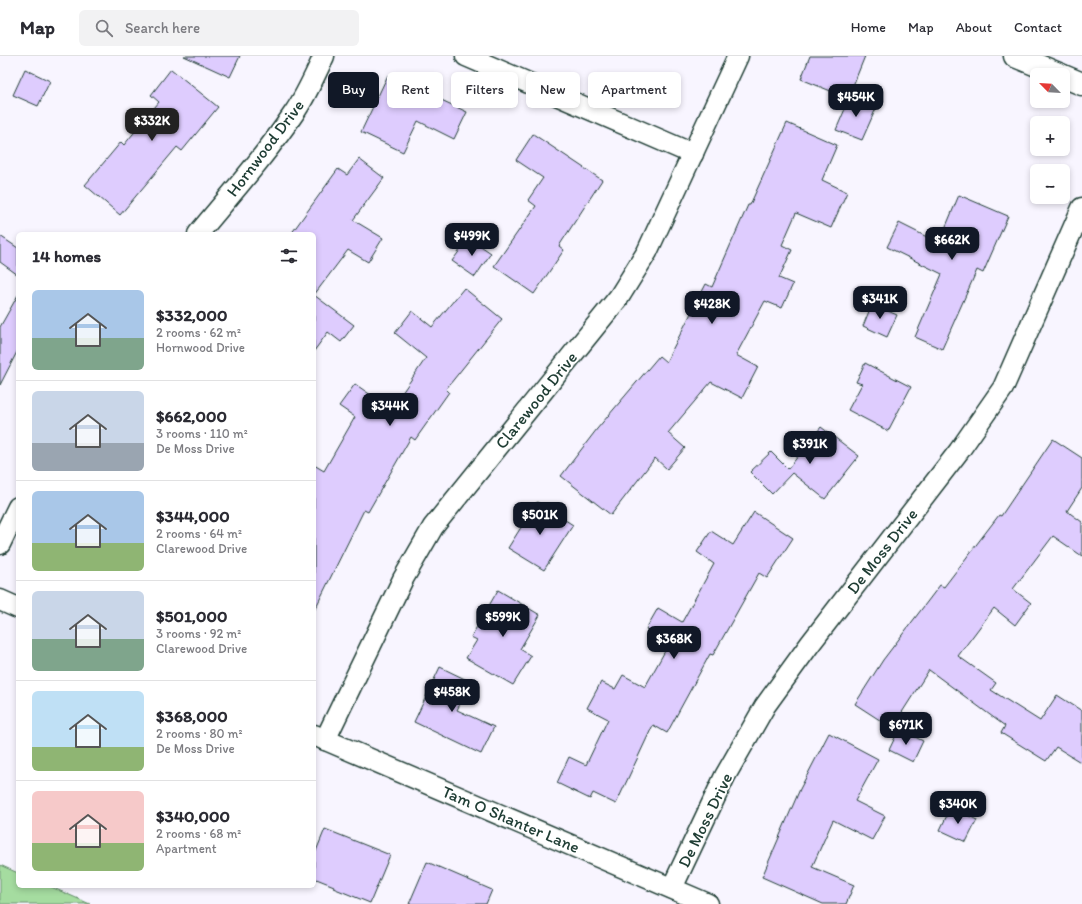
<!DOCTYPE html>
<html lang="en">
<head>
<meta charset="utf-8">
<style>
  :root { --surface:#fff; --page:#f2f2f3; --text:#2b2b33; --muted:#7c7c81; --line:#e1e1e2; --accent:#111827 }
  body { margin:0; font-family:Itim,sans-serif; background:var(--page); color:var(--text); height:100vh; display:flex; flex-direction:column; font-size:15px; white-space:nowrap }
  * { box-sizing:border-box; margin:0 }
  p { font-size:13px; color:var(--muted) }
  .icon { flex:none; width:22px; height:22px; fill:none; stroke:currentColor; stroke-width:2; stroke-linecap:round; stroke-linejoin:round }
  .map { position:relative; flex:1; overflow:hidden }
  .drawer { position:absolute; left:16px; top:176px; width:300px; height:656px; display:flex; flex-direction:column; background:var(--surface); border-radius:6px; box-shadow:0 2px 6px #0003 }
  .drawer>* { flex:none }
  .guide { position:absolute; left:328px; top:16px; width:380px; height:36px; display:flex; gap:8px }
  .needle { width:26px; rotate:294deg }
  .controls { position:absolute; left:1030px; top:12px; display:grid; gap:8px }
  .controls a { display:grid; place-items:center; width:40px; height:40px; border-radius:6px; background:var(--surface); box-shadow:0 2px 6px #0003; font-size:20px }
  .price { position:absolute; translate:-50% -34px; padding:0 9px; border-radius:8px; background:var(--accent); color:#fff; font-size:13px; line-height:26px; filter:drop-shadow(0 1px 2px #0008) }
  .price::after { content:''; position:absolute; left:50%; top:24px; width:12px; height:9px; margin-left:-6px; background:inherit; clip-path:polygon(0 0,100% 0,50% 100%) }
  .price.selected { background:#222; color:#fff }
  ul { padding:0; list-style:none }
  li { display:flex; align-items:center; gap:12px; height:100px; padding:0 16px }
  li+li { border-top:1px solid var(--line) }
  li span { display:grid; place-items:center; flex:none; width:112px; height:80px; border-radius:6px; color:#555 }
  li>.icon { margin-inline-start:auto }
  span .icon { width:48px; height:48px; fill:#fffc; stroke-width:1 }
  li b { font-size:17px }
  h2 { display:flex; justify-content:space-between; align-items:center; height:48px; padding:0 16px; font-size:17px }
  .chip { padding:0 14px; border-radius:6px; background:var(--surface); box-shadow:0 2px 6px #0003; font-size:14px; line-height:36px }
  .chip.selected { background:var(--accent); color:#fff }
  header { display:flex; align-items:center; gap:24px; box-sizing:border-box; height:56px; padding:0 20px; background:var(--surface); border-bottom:1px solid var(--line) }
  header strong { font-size:19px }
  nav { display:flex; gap:22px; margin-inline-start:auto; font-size:14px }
  .search { width:280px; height:36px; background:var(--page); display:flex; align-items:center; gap:10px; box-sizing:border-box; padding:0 14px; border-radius:6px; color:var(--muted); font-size:15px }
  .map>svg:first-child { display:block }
  .green { fill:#a5dca0; stroke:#628c6a }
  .building { fill:#deccfe; stroke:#1f3d34 }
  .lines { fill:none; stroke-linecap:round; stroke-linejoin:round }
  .minor-casing { stroke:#1f3d34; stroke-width:23 }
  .secondary-casing { stroke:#1f3d34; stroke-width:25 }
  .minor { stroke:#fff; stroke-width:20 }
  .secondary { stroke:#fff; stroke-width:22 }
  .labels { text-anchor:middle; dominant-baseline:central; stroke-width:3.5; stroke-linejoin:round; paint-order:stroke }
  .street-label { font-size:17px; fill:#1f3d34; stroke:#fff }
</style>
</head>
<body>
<header>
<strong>Map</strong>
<div class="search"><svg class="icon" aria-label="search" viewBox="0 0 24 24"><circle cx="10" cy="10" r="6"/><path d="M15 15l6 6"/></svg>Search here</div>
<nav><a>Home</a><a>Map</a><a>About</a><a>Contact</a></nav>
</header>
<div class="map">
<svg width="1082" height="848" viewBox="0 0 1082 848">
  <rect width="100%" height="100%" fill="#f8f5ff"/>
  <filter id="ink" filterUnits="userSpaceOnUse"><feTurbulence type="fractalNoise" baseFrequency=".025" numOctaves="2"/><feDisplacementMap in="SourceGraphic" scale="8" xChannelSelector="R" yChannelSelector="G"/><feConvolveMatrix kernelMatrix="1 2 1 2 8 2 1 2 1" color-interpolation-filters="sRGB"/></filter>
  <g filter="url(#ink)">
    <path class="green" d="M0,809L18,817V830H49L90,848H0Z"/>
    <g class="building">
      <path d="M184,0H240L230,21Z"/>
      <path d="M810,0H865L848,42L801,23Z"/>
      <path d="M25,13L50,25L38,50L13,39Z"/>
      <path d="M171,13L218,51L182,95L177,91L120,159L85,129L121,86L124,89L159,46L151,39Z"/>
      <path d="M388,19L467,56L454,83L418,65L403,96L361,76Z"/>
      <path d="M851,39L877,50L862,84L836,74Z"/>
      <path d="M787,67L837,89L822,124L847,136L831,172L796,157L782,189L792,194L779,222L793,228L782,252L765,245L736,299L758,311L742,342L711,326L668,377L685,392L667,413L655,402L611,459L561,420L597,373L659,300L666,306L706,228L712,231L748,149H750Z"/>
      <path d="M533,78L602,124L559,190L564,194L534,238L494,210L536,150L528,144L543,122L516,104Z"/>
      <path d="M359,103L384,122L353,164L383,182L368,206L348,194L314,239L354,269L341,286L328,276L314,295V178H291L338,113L347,119Z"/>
      <path d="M959,139L1008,160L983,217L977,214L942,293L915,281L942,218L887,191L899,167L939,187Z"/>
      <path d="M0,180L18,192V219L0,206Z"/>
      <path d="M469,182L491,197L475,221L452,205Z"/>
      <path d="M464,232L502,263L446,333L449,336L415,384L411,381L368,456L364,454L314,555V409L324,415L355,361L339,350L355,328L391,353L426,302L395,277L412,255L432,271Z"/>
      <path d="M18,239V294L0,329V271Z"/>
      <path d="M872,248L897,259L887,281L863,270Z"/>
      <path d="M865,307L911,331L888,375L848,354L862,328L856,326Z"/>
      <path d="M821,371L859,400L825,443L792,417L772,438L750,416L771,396L788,413Z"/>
      <path d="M1053,383L1082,402V432L1067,455L1082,466V500L1053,480L1013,533L1031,547L1015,569L994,552L958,600L996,627L991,634L1040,665L1057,639L1082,655V707L1056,691L1046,705L1001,677L1005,670L929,614L892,672L855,648L883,604L940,529L944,531L999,459L1001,460Z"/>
      <path d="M537,446L573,469L544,514L508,492Z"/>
      <path d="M754,456L793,482L767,522L759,517L713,599L710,598L667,677L653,669L616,748L593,737L590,743L557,727L569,701L586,709L608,663L587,652L601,626L615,633L623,619L645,631L670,586L646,573L658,552L682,566L714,508L697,496L711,475L733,489Z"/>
      <path d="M498,534L540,559L520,593L531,600L513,629L466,602L477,584L471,581Z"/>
      <path d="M440,611L471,626L457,654L494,671L481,698L414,666Z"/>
      <path d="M899,673L923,685L913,706L889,694Z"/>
      <path d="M829,677L878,703L855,745L885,760L872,784L833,764L812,811L854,829L846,848H823L762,821L800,733Z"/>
      <path d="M951,751L977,764L966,786L940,774Z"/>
      <path d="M325,773L390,799L370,847L333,832L334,830L314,822V800Z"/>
      <path d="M427,806L492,834L486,848H409Z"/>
    </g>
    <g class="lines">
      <g class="minor-casing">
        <g id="minor">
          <path d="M466,0L693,98"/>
          <path d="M198,178C231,138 265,100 294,57C306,40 315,19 324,0"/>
          <path d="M0,488L18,451"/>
          <path d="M0,544L18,552"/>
          <path d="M314,679L708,848"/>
          <path d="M325,684L403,523L433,471L619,241L647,196L738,0"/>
          <path d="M672,832L725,720L765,650L810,588L959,395L1003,332L1082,152"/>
        </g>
      </g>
      <g class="secondary-casing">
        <g id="secondary">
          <path d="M1015,0L1061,19"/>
          <path d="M1063,20L1082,28"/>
        </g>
      </g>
      <use href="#minor" class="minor"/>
      <use href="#secondary" class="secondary"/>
    </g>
  </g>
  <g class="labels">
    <g class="street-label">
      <text transform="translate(265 92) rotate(-53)">Hornwood Drive</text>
      <text transform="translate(536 344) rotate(-51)">Clarewood Drive</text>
      <text transform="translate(882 495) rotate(-52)">De Moss Drive</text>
      <text transform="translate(511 763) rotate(23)">Tam O Shanter Lane</text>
      <text transform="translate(705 764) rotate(-64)">De Moss Drive</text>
    </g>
  </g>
</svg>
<div class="controls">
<a><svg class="needle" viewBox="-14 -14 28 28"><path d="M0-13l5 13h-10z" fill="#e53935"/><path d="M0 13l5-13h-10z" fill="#7c7c81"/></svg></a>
<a>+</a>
<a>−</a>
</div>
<b class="price" style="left:856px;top:62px">$454K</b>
<b class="price selected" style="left:152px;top:86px">$332K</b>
<b class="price" style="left:472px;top:201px">$499K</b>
<b class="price" style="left:952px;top:205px">$662K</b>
<b class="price" style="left:880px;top:264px">$341K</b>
<b class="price" style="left:712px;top:269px">$428K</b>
<b class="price" style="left:390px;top:371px">$344K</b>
<b class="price" style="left:810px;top:409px">$391K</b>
<b class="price" style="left:540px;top:480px">$501K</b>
<b class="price" style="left:503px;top:582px">$599K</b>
<b class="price" style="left:674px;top:604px">$368K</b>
<b class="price" style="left:452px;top:657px">$458K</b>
<b class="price" style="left:906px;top:690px">$671K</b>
<b class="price" style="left:958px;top:769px">$340K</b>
<div class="guide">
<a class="chip selected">Buy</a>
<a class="chip">Rent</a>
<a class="chip">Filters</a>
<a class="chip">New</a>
<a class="chip">Apartment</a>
</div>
<section class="drawer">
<h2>14 homes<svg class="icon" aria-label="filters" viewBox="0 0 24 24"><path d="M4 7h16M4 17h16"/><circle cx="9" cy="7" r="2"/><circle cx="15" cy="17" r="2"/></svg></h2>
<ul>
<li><span style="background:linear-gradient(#a9c7e8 60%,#7fa58c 0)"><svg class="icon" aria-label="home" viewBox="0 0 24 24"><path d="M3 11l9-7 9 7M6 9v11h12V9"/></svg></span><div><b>$332,000</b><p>2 rooms · 62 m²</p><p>Hornwood Drive</p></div></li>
<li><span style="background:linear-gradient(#c9d6e8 65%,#9aa5b1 0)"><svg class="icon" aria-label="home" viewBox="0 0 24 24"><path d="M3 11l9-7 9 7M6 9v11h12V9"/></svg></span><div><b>$662,000</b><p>3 rooms · 110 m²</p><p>De Moss Drive</p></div></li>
<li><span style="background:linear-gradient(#a9c7e8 65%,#8fb573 0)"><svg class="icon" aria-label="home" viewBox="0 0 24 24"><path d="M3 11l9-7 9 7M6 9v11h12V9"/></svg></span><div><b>$344,000</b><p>2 rooms · 64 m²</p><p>Clarewood Drive</p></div></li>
<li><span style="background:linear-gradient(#c9d6e8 60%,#7fa58c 0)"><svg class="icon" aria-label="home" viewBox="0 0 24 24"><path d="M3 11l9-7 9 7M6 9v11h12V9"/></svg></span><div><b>$501,000</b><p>3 rooms · 92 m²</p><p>Clarewood Drive</p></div></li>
<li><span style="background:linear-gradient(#bfe0f5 70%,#8fb573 0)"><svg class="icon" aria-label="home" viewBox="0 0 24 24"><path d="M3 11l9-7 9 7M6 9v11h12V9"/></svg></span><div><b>$368,000</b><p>2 rooms · 80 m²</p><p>De Moss Drive</p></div></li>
<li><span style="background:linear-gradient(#f6c9c9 65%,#8fb573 0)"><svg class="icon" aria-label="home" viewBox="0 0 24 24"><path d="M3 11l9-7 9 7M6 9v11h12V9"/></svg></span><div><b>$340,000</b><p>2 rooms · 68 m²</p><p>Apartment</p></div></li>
</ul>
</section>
</div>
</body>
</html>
